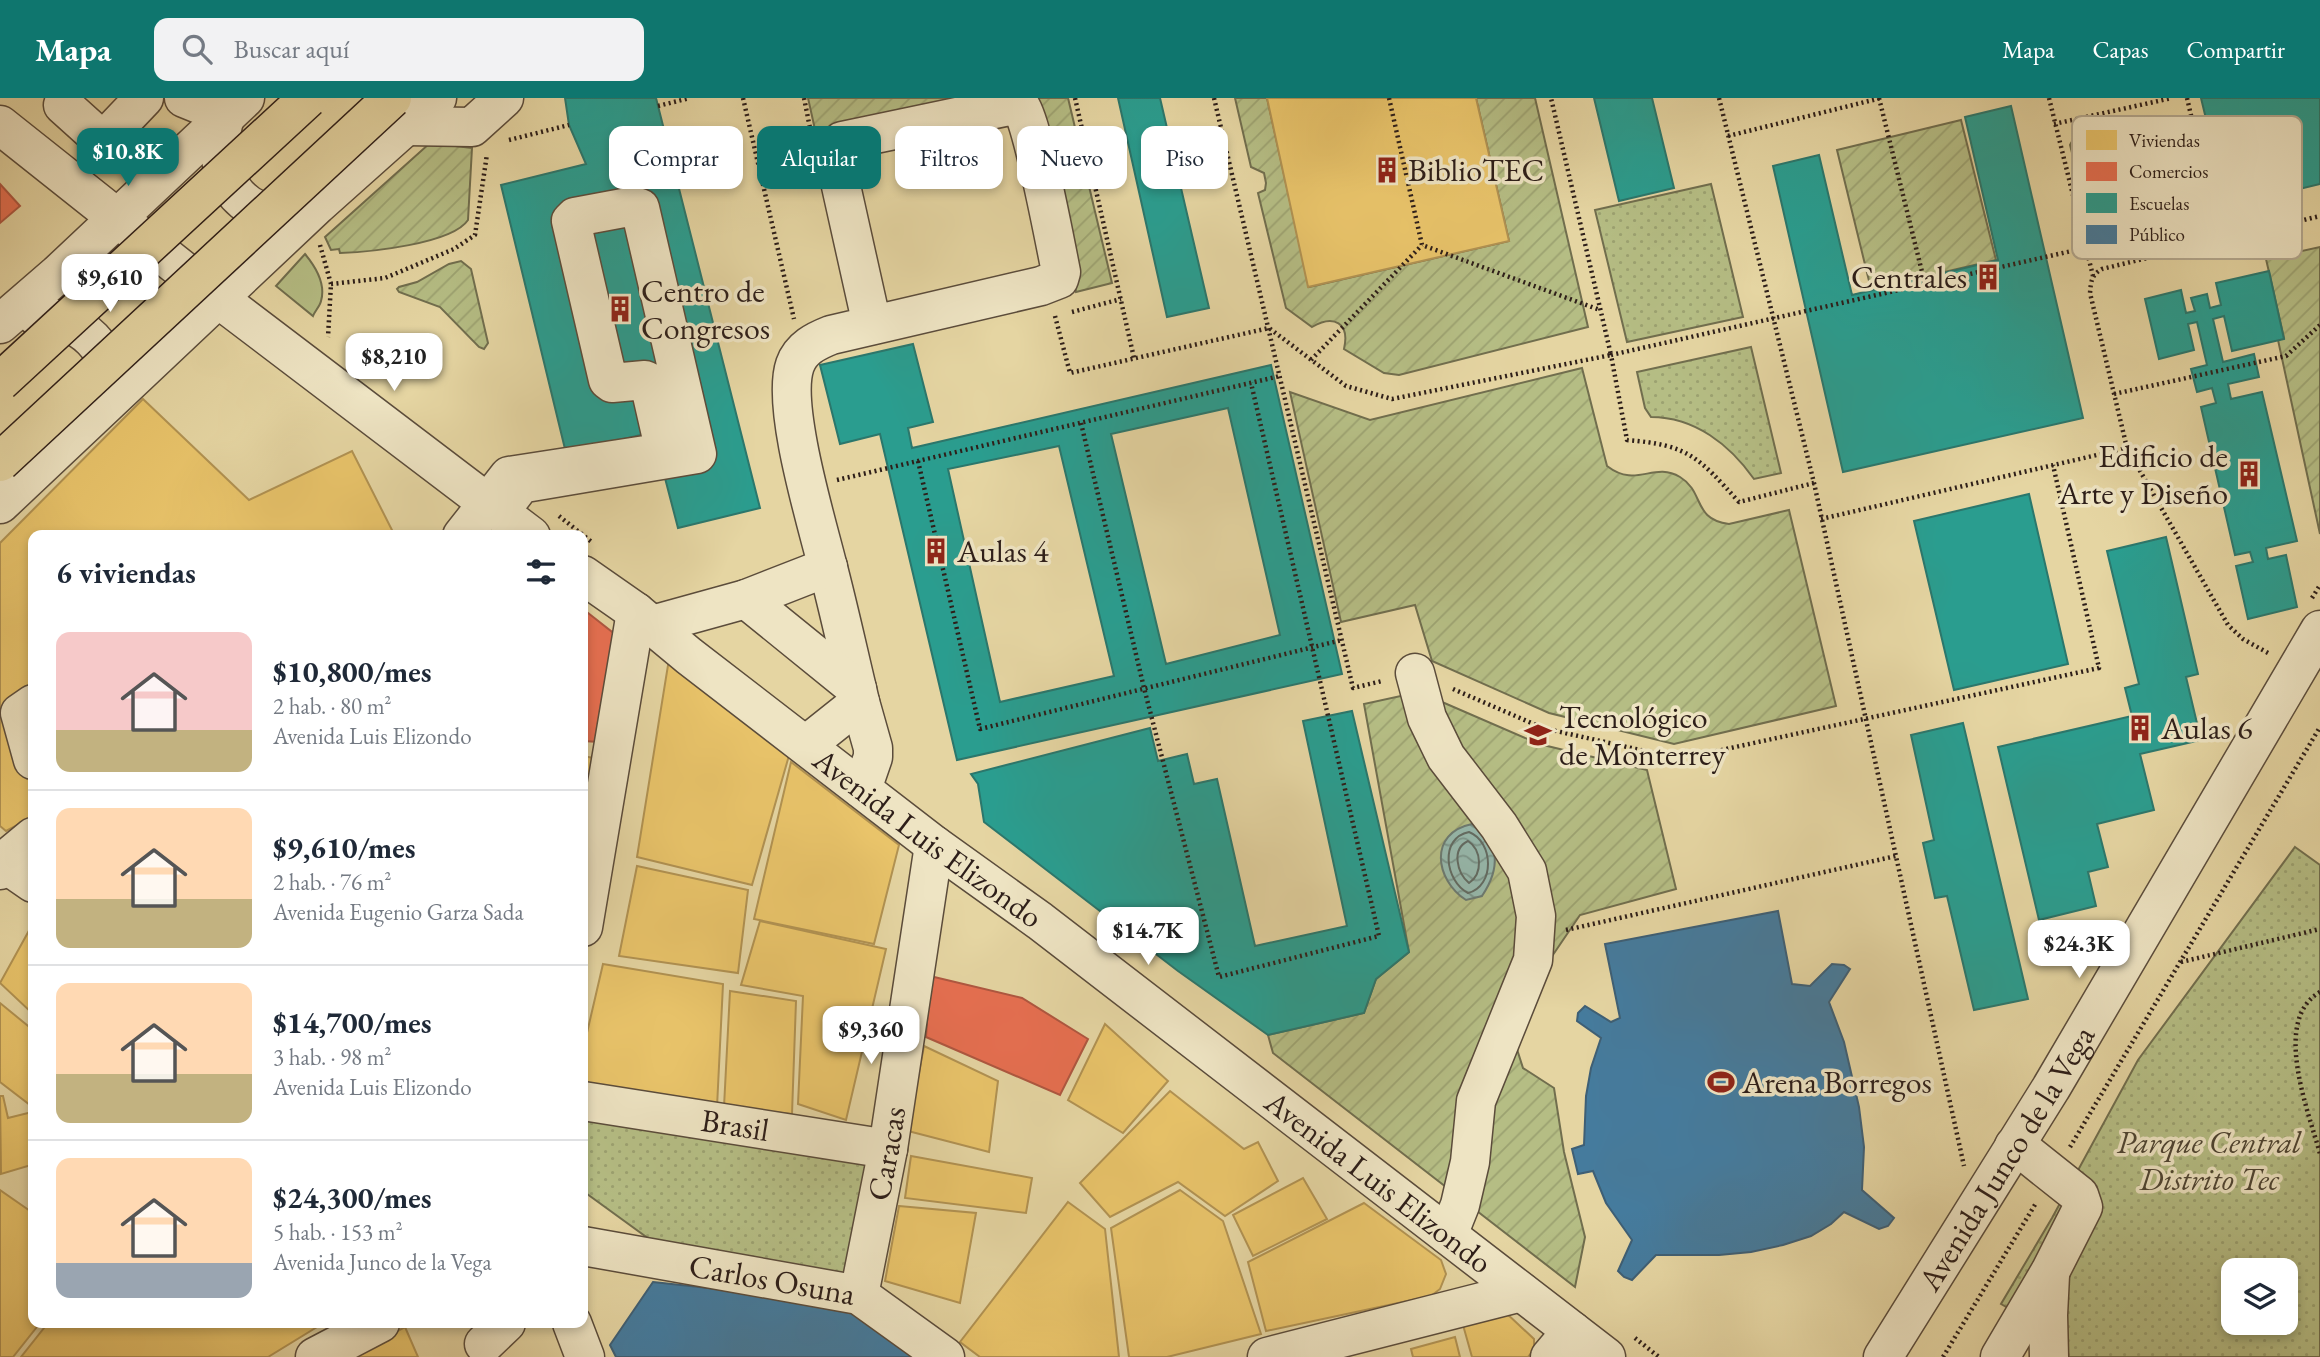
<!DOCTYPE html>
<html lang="es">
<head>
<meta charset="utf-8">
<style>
  :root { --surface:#fff; --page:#f2f2f3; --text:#1f2937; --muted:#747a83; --line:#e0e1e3; --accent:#0f766e }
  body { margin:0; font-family:"EB Garamond",serif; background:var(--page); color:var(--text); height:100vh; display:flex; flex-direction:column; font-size:26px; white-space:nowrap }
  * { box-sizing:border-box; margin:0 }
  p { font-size:23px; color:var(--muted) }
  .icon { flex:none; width:38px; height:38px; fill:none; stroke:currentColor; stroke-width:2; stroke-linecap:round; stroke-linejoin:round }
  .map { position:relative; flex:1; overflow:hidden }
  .details { position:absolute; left:28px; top:432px; width:560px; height:798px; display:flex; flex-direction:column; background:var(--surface); border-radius:14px; box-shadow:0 4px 10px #0003 }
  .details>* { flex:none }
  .banner { position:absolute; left:609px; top:28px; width:665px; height:63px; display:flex; gap:14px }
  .controls { position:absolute; left:2221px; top:1160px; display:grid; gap:14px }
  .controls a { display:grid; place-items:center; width:77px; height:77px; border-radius:14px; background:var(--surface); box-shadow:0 4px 10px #0003; font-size:35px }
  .price { position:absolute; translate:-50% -60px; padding:0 16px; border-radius:14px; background:#fff; color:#222; font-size:23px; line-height:46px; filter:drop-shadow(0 2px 4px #0008) }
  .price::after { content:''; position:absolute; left:50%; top:42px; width:21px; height:16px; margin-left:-10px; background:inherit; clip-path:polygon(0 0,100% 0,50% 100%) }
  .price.active { background:var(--accent); color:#fff }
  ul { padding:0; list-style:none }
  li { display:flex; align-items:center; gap:21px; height:175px; padding:0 28px }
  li+li { border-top:2px solid var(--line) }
  li span { display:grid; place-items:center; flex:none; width:196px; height:140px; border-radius:14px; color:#555 }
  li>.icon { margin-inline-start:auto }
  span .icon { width:84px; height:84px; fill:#fffc; stroke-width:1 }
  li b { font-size:30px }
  h2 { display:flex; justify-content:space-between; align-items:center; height:84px; padding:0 28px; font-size:30px }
  .tag { padding:0 24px; border-radius:14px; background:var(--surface); box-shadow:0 4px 10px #0003; font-size:24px; line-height:63px }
  .tag.active { background:var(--accent); color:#fff }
  header { display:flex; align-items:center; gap:42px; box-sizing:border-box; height:98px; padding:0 35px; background:var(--accent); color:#fff }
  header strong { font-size:33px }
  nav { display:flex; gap:38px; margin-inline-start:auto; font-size:24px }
  .search { width:490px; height:63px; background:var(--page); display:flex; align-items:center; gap:18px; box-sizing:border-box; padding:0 24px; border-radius:14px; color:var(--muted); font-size:26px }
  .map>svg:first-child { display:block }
  .grass { fill:#b5bd84; stroke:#716e4e; stroke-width:2 }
  .park { fill:url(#park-dots); stroke:#716e4e; stroke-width:2; fill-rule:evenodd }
  .garden { fill:url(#garden-furrows); stroke:#716e4e; stroke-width:2 }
  .water { fill:url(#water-waves); stroke:#6c7a71; stroke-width:2 }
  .homes { fill:#e9c46a; stroke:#b19252; stroke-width:2 }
  .shops { fill:#e76f51; stroke:#af5740; stroke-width:2 }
  .schools { fill:#2a9d8f; stroke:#2b776c; stroke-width:2; fill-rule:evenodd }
  .public { fill:#457b9d; stroke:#3e5f75; stroke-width:2 }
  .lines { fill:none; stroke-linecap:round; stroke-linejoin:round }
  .shore { stroke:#626b62; stroke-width:2 }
  .minor-casing { stroke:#5b4c3b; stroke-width:41 }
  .path { stroke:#2d1e19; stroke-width:4.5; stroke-dasharray:2 3.5; stroke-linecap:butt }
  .minor { stroke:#eee4c3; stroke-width:38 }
  .highway-bridge-casing { stroke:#2d1e19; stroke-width:41; stroke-linecap:butt }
  .highway-bridge { stroke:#e5d5a2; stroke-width:38 }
  .labels { text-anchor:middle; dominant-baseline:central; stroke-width:7; stroke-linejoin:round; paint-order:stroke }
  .poi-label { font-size:32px; fill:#2d1e19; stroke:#eee4c3; text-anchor:start }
  .street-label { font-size:32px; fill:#2d1e19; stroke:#eee4c3 }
  .park-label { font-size:32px; font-style:italic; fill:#4f4634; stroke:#eee4c3 }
  .key { fill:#eee4c3; stroke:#b4a990; stroke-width:2 }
  .key-label { font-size:19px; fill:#2d1e19 }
</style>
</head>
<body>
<header>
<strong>Mapa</strong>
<div class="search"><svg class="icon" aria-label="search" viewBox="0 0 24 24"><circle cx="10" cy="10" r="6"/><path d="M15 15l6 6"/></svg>Buscar aquí</div>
<nav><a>Mapa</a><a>Capas</a><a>Compartir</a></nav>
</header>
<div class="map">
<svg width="2320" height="1259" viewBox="0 0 2320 1259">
  <defs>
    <pattern id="park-dots" width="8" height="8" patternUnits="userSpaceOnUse" patternTransform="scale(1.75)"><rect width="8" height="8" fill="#b5bd84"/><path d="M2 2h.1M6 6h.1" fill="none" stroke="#9ca271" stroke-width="1.8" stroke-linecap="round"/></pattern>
    <pattern id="garden-furrows" width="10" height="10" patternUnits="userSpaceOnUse" patternTransform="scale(1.75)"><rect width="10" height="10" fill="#b5bd84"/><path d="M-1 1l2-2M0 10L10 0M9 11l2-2" fill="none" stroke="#9ca271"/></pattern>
    <pattern id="water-waves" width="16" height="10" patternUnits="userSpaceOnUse" patternTransform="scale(1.75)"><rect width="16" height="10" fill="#96b8ac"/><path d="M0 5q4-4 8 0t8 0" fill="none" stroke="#7b958b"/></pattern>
  </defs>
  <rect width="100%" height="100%" fill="#e5d5a2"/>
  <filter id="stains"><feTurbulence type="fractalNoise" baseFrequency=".00286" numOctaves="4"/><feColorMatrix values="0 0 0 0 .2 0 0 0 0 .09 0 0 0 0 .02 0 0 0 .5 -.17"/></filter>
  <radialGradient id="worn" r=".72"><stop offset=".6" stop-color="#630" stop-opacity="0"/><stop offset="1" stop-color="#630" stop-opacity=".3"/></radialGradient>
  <path class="grass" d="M305,156C315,168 326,186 321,203C320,208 315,213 313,218L276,188Z"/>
  <g class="park">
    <path d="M1711,86L1743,219L1627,244L1595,112Z"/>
    <path d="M1751,249L1781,375L1754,381C1730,347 1695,319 1651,319L1645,310L1637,274Z"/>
    <path d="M2295,749L2320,767V1259H2063L2059,1239L2001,1206L2052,1120L2138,962ZM2233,1172H2286V1225H2233Z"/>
    <path d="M583,1003L888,1051L859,1197L685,1167L583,1093Z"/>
  </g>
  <g class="garden">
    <path d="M808,0H973L816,36Z"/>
    <path d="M1023,0H1068L1112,185L1076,194L1034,7Z"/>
    <path d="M1235,0H1267L1309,189L1509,143L1476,0H1535L1588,229L1399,277L1384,275L1344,251C1350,225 1334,216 1312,229L1286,210L1258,95L1265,92L1266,85L1264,75L1251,69Z"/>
    <path d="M2149,20L2157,27L2166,31L2171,50L2160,53L2149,61L2147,74C2155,87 2164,86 2178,84L2188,124L2118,140L2103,136L2089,123L2070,47L2075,38Z"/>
    <path d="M1961,22L1996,162L1871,191L1837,52Z"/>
    <path d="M430,45L472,50L468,122C452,146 369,154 340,155L339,151L331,152L325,139Z"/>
    <path d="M2320,149V436L2278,242L2284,240L2266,161Z"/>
    <path d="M461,163L471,171L488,245L484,251L479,249L440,209L399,194L397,191L399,189L417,184L449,166Z"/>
    <path d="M1582,270L1607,368C1637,391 1653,363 1680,379C1705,394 1692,421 1729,426L1789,412L1836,608L1674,646L1549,615L1432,563L1415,507L1341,524L1290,294L1370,322Z"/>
    <path d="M1419,594L1539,646L1647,672L1676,791L1580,817L1508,923L1523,970L1554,990L1564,1054L1585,1139L1575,1189L1273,955L1268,937L1364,915L1376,881L1409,854L1364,606Z"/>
  </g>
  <path class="water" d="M1472,726C1501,745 1500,771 1482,798L1466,802C1435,782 1428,735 1472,726Z"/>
  <g class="homes">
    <path d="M1267,0H1476L1509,143L1308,189Z"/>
    <path d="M143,301L249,402L352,353L395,438H33V719L6,733L0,728V445Z"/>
    <path d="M669,561L790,654L752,787L637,759Z"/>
    <path d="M583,658L599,661L583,737Z"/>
    <path d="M791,664L899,747L874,846L754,821Z"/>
    <path d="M637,768L748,792L738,875L619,858Z"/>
    <path d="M760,823L886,851L846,1022L798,1006L803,898L741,887Z"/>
    <path d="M31,829L33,831V916L0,885Z"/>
    <path d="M603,866L723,886L717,1009L583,986V952Z"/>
    <path d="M730,893L796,903L792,1016L724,1009Z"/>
    <path d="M0,905L33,932V1002L30,1007L0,984Z"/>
    <path d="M1105,926L1168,983L1123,1035L1068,1002Z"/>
    <path d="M924,948L998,983L989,1054L908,1033Z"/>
    <path d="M1170,993L1244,1051L1258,1044L1278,1083L1225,1118L1178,1084L1110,1119L1080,1085Z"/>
    <path d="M0,998H3L8,1020L32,1014L33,1077L31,1067L1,1076Z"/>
    <path d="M911,1058L1032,1080L1026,1115L905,1100Z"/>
    <path d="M1303,1080L1327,1121L1253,1158L1233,1117Z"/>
    <path d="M0,1092L33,1115V1225H40L13,1259H0Z"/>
    <path d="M1180,1092L1223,1123L1261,1236L1167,1259H1129L1111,1130Z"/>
    <path d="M1068,1104L1105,1131L1119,1259H980L960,1244Z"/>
    <path d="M1364,1105L1441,1162L1446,1176L1440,1191L1431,1198L1266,1233L1248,1164Z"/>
    <path d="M899,1108L976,1115L960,1205L885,1183Z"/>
    <path d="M1504,1213L1534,1241V1252L1528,1259H1472L1463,1227Z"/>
    <path d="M48,1225H311L317,1229L268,1259H21Z"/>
    <path d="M405,1229L418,1259H349Z"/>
    <path d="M1455,1239L1460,1259H1413L1411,1251Z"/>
  </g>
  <g class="shops">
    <path d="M0,86L20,108L0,125Z"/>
    <path d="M583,511L621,541L599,644L583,643Z"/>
    <path d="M930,878L1022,900L1088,941L1060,997L926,939Z"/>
  </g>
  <g class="schools">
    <path d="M565,0H656L760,410L678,430L653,334L566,355L501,87L586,66L569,27Z"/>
    <path d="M1118,0H1160L1209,210L1167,219Z"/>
    <path d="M1594,0H1652L1674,90L1619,103Z"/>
    <path d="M2201,0H2320V86L2226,109L2216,64L2183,71L2173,82L2159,81L2154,73L2153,65L2160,55L2175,54L2179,58L2213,50Z"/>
    <path d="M2011,8L2083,320L1843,374L1773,68L1819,57L1852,197L1998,162L1965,19Z"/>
    <path d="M2269,173L2284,241L2232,253L2224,218L2213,221L2223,264L2254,256L2259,279L2228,286L2231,301L2262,294L2297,443L2266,450L2268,461L2286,457L2297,509L2248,521L2236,468L2253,464L2250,454L2235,457L2201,309L2216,305L2212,290L2197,294L2191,271L2207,267L2197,224L2188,226L2194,252L2159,261L2145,201L2181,192L2186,215L2195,213L2191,200L2207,196L2210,210L2221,207L2216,185Z"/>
    <path d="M913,246L933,324L908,330L912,350L1271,267L1342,576L957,662L880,336L840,346L820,267ZM1228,310L1280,537L1166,566L1111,336ZM1059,348L1114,578L1000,604L948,371Z"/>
    <path d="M2029,396L2068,566L1954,592L1914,423Z"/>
    <path d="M2166,439L2198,576L2186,579L2201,642L2140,656L2154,712L2097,726L2108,769L2088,774L2096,808L2039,822L1998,649L2132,618L2125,590L2139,586L2107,453Z"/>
    <path d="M1352,613L1409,854L1376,881L1364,915L1268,937L1178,873L984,724L978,686L971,676L1150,630L1158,663L1187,656L1194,686L1217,681L1255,848L1347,828L1303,623Z"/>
    <path d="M1963,625L2028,901L1974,912L1947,798L1935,800L1923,745L1934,742L1911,637Z"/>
  </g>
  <g class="public">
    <path d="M1778,813L1792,886L1810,888L1832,866L1844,867L1850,871L1829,904L1844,944L1859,1009L1864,1049L1862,1092L1894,1120L1888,1128L1879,1131L1844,1114L1831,1126L1811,1138L1783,1147L1751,1154L1719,1157H1656L1632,1182L1624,1179L1618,1173L1632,1142L1606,1105L1593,1073L1578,1076L1572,1051L1584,1047L1586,998L1591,970L1601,940L1577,923L1578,915L1585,908L1611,924L1620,920L1605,846Z"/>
    <path d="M653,1184L846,1205L921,1259H616L610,1247Z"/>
  </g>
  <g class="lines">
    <g class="shore">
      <path d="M1469,734C1494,744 1495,788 1468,795C1445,783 1439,740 1469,734Z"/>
      <path d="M1468,743C1482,752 1483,776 1469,785C1457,775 1451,751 1468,743Z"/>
    </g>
    <g class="minor-casing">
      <g id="minor">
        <path d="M184,0L226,17C206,70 238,127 299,115"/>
        <path d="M63,7L103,43L144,0"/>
        <path d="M0,27L219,201L531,438"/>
        <path d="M406,28L472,29L504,0"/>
        <path d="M36,218C78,219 121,252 105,298"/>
        <path d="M0,226L58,176L245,0"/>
        <path d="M0,406L317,107L437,0"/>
        <path d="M462,438L509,378L665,354L649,284L645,282L612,285L608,282L571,123L575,119L634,108L640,110L697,356L525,385L520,387L501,412"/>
        <path id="s1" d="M583,477L636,514L689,558L934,747L1040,823L1606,1259"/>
        <path d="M652,527L746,501"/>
        <path d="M1415,575L1427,620L1446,659L1499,728L1527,773L1536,818L1533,862L1476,1003L1470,1064L1460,1107L1448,1137"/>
        <path d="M857,591C847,549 838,508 827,466C816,422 781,307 795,267C801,250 816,243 831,237L1041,188L1059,181L1061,174C1056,149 1031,16 1019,6L842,43L833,52L872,227"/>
        <path d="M860,604L873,650V659L862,691"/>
        <path d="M33,606L20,615L33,662"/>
        <path d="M806,647L860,604L857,591L746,501L828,469"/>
        <path d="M0,762L33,785"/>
        <path d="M0,772L3,764L33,739"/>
        <path d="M583,829L636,514"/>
        <path id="s2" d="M583,1003L888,1051"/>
        <path id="s3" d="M583,1148L859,1197L945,1259"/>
        <path id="s4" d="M859,1197L888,1051L934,747"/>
        <path d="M572,1225L585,1259"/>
        <path d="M484,1246L506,1225"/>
        <path d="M315,1259L380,1225"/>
        <path d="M1267,1259L1521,1194"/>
        <path d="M1550,1259L1572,1233"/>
        <path id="s5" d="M1883,1259L2051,990L2320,532"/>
        <path d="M2000,1259L2050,1174L2083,1109L2079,1097L2030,1058L2014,1048"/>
        <path d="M2049,1259L2048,1217L2050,1177"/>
      </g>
    </g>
    <g class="path">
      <path d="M743,0L794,221"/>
      <path d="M804,0L810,30"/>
      <path d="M1075,0L1134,260"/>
      <path d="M1214,0L1353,590L1382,583"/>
      <path d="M1389,0L1422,147L1600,212"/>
      <path d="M1719,0L1814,385L1964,1068"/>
      <path d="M1879,0L1925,186"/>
      <path d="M2049,0L2093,178"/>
      <path d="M2187,0L2220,142"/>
      <path d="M658,8L690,0"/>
      <path d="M2054,26L2172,0"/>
      <path d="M1728,38L1881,0"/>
      <path d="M509,42L569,27"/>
      <path d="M320,147L331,186L328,239"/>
      <path d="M331,186L385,180L454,151L475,137L487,56"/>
      <path d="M1072,214L1121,201"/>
      <path d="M1055,218L1070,275L1269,230L1346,288L1392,301L1611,257L1551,0"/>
      <path d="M1311,262L1422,147"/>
      <path d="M2114,296L2286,258L2320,227"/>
      <path d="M1081,325L1144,590L1219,879L1379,838L1251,285"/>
      <path d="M918,363L980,631L1342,542"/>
      <path d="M837,382L1280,278"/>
      <path d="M1814,385L1739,404C1698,359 1689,347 1627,342L1611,257L2085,150"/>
      <path d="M559,418L593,445"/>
      <path d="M1821,421L2127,350"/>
      <path d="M2312,500L2320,487"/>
      <path d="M2268,555L2243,541L2228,527L2127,350L2090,195C2091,184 2091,177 2102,171L2320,118"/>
      <path d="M1453,591L1543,630L1680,661L2099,570L2053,367"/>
      <path d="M1566,832L1896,758"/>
      <path d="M2181,864L2320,831"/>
      <path d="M2320,894C2271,922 2309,1014 2320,1056"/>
      <path d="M2070,1049L2320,629"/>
      <path d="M1635,1240L1659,1259"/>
      <path d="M1943,1259L2036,1105"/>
    </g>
    <use href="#minor" class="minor"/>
    <g class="highway-bridge-casing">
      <g id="highway-bridge">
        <path d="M0,284L308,0"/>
        <path d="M0,364L392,0"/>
      </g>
    </g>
    <use href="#highway-bridge" class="highway-bridge"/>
  </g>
  <defs>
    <g id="building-bare" transform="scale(2.1)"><path d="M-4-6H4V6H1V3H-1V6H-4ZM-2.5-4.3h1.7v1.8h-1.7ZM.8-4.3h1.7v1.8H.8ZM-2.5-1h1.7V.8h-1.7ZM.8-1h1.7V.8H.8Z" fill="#8f2418" stroke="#eee4c3" stroke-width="2.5" paint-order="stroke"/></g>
    <g id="university-bare" transform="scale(2.1)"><path d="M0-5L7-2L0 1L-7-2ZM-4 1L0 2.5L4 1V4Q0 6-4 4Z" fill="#8f2418" stroke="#eee4c3" stroke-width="2.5" paint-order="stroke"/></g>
    <g id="stadium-bare" transform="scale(2.1)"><path d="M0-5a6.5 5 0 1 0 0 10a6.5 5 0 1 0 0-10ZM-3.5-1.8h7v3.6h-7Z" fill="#8f2418" stroke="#eee4c3" stroke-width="2.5" paint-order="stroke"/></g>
  </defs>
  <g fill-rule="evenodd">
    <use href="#building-bare" x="1387" y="72"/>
    <use href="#building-bare" x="1988" y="179"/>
    <use href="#building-bare" x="620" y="211"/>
    <use href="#building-bare" x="2249" y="376"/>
    <use href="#building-bare" x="936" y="453"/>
    <use href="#building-bare" x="2140" y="630"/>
    <use href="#university-bare" x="1538" y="637"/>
    <use href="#stadium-bare" x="1721" y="984"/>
  </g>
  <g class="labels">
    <g class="poi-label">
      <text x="1408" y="72">BiblioTEC</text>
      <text x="1967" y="179" text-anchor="end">Centrales</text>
      <text x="641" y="193">Centro de<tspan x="641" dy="37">Congresos</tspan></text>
      <text x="2228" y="358" text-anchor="end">Edificio de<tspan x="2228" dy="37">Arte y Diseño</tspan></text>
      <text x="957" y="453">Aulas 4</text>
      <text x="1559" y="619">Tecnológico<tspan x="1559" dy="37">de Monterrey</tspan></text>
      <text x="2161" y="630">Aulas 6</text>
      <text x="1742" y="984">Arena Borregos</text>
    </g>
    <g class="street-label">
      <text stroke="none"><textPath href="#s1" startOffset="434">Avenida Luis Elizondo</textPath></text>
      <text stroke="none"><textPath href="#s2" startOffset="154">Brasil</textPath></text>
      <text stroke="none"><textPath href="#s4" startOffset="144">Caracas</textPath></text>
      <text stroke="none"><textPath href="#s5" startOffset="234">Avenida Junco de la Vega</textPath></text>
      <text stroke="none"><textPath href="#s1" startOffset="1001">Avenida Luis Elizondo</textPath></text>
      <text stroke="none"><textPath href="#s3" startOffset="192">Carlos Osuna</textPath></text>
    </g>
    <g class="park-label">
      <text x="2209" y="1044">Parque Central<tspan x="2209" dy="37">Distrito Tec</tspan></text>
    </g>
  </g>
  <rect x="2072" y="18" width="230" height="143" rx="10" class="key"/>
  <rect x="2086" y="32" width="31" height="20" fill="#e9c46a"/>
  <rect x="2086" y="64" width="31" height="19" fill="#e76f51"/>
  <rect x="2086" y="95" width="31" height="20" fill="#2a9d8f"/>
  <rect x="2086" y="127" width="31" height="19" fill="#457b9d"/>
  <g class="key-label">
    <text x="2129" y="49">Viviendas</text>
    <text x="2129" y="80">Comercios</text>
    <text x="2129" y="112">Escuelas</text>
    <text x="2129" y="143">Público</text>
  </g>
  <rect width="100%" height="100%" filter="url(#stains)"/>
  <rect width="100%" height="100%" fill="url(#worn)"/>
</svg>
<div class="controls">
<a><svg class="icon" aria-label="layers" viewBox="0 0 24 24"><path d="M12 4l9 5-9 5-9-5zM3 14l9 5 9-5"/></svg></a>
</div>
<b class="price active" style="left:128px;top:90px">$10.8K</b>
<b class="price" style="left:110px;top:216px">$9,610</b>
<b class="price" style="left:394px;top:295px">$8,210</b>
<b class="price" style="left:1148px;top:869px">$14.7K</b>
<b class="price" style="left:2079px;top:882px">$24.3K</b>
<b class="price" style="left:871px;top:968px">$9,360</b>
<div class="banner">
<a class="tag">Comprar</a>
<a class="tag active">Alquilar</a>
<a class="tag">Filtros</a>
<a class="tag">Nuevo</a>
<a class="tag">Piso</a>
</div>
<section class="details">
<h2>6 viviendas<svg class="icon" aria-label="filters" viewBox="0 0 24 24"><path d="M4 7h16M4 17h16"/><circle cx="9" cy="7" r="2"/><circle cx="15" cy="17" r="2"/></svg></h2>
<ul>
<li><span style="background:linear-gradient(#f6c9c9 70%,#c2b280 0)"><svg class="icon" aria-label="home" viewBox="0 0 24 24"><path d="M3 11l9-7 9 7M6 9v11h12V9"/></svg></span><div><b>$10,800/mes</b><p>2 hab. · 80 m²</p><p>Avenida Luis Elizondo</p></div></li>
<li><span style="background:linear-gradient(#ffd9b3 65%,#c2b280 0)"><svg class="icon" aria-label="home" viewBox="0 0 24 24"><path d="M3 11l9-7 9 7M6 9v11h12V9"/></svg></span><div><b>$9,610/mes</b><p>2 hab. · 76 m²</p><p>Avenida Eugenio Garza Sada</p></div></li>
<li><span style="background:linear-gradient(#ffd9b3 65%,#c2b280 0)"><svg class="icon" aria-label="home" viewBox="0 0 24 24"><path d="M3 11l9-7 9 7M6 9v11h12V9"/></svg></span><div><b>$14,700/mes</b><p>3 hab. · 98 m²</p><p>Avenida Luis Elizondo</p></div></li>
<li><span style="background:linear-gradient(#ffd9b3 75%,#9aa5b1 0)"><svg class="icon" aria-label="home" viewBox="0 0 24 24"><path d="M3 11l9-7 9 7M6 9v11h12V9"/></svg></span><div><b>$24,300/mes</b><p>5 hab. · 153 m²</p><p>Avenida Junco de la Vega</p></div></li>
</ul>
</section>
</div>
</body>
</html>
